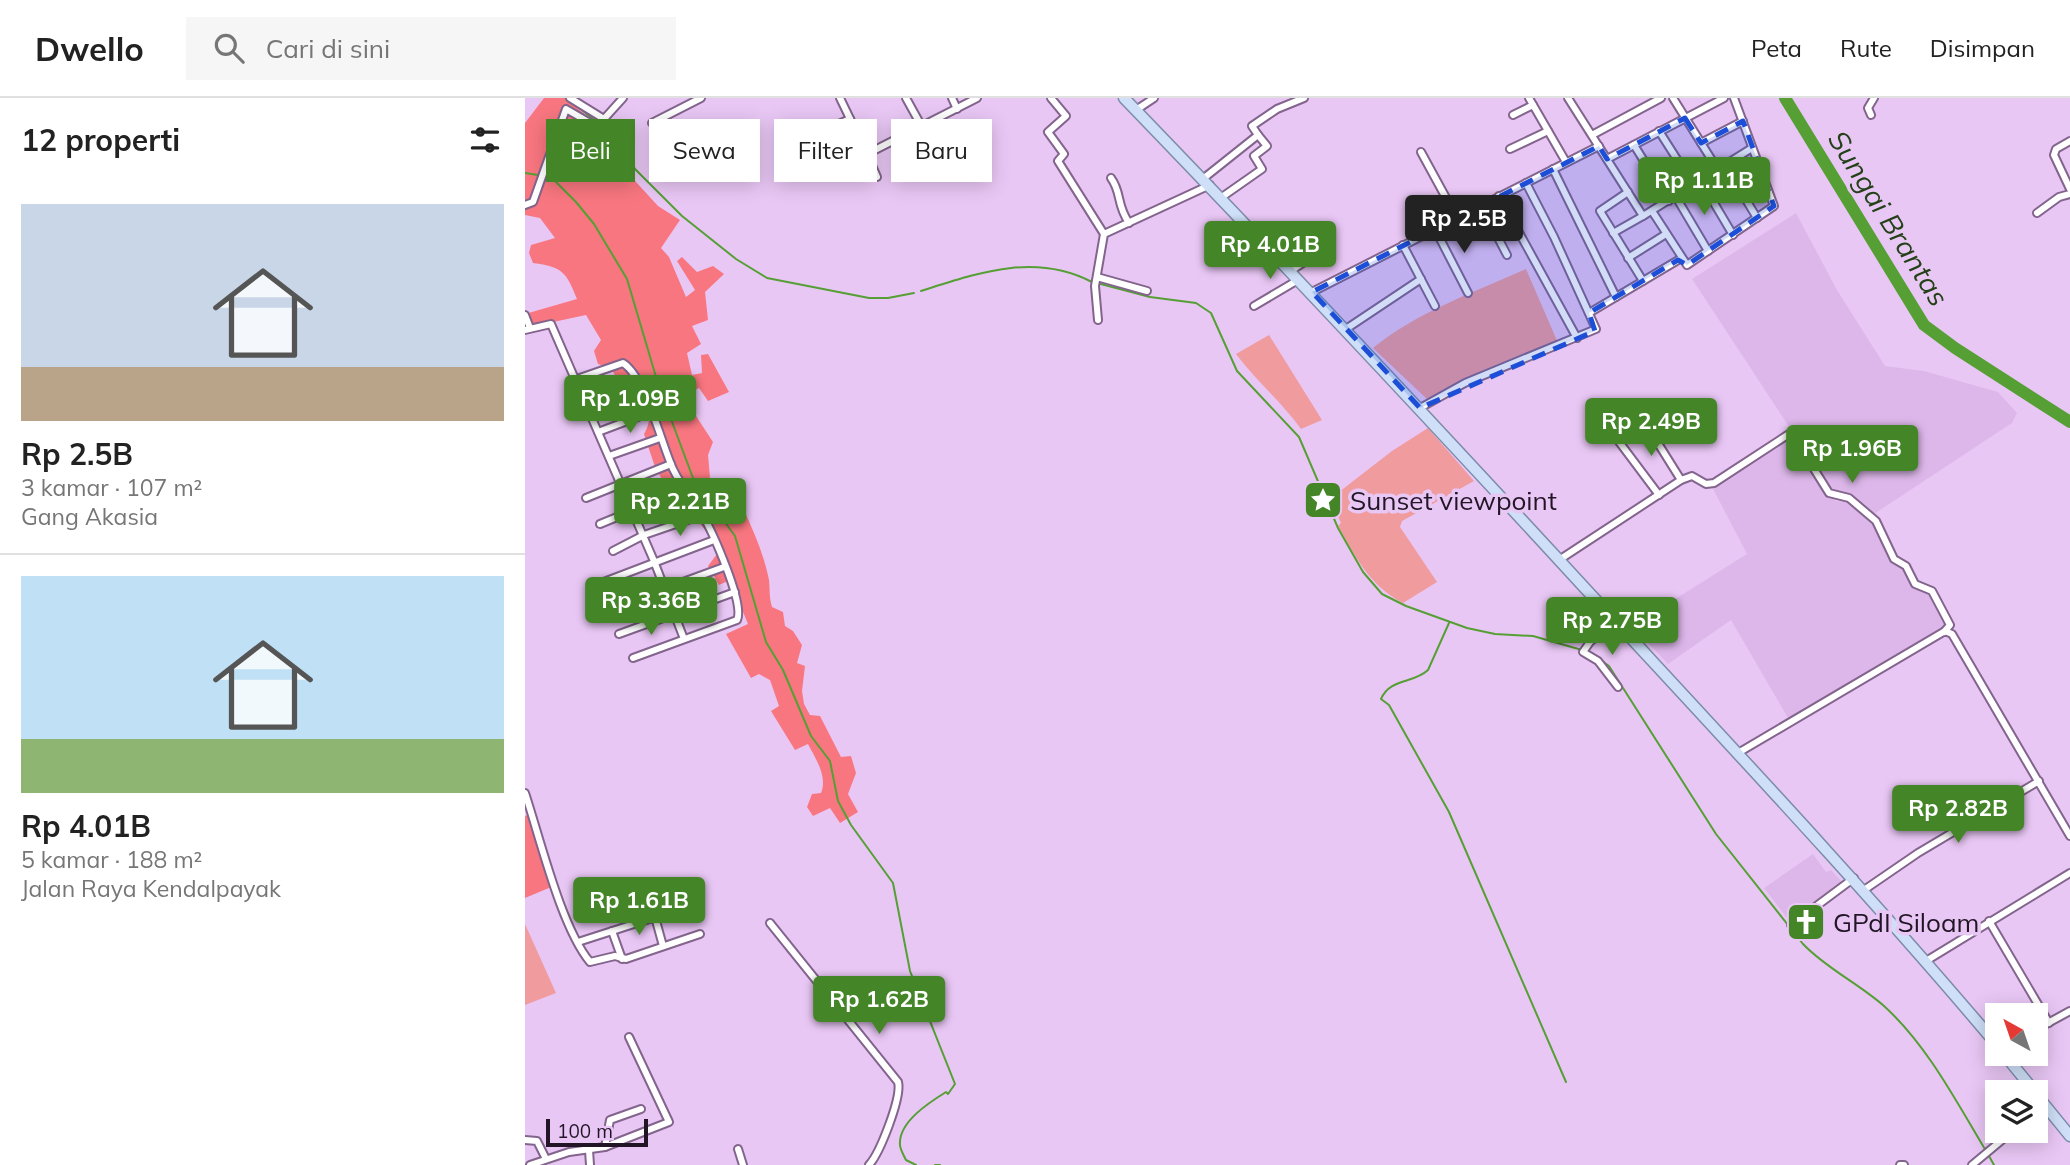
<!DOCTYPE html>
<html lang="id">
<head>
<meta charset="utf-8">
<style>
  :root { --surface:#fff; --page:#f6f6f6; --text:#222; --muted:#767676; --line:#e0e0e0; --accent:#448527 }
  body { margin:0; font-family:Mulish,sans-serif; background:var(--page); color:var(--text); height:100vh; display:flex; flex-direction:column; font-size:26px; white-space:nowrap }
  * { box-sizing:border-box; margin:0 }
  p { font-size:23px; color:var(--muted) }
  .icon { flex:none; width:38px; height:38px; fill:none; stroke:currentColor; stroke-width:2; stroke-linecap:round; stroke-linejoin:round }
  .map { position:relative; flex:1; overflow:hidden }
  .details { display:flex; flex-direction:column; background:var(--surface); width:525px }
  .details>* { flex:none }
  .guide { position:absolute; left:21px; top:21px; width:665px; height:63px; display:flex; gap:14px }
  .needle { width:46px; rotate:320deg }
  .tools { position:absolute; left:1460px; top:905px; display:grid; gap:14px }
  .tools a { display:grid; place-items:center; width:63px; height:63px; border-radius:0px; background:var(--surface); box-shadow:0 4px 18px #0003; font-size:35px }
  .scale { position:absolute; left:21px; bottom:18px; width:102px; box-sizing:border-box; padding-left:7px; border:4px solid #221626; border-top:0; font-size:19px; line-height:24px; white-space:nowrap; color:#221626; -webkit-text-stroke:5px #e9c7f5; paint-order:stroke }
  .price { position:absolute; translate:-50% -60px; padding:0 16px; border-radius:7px; background:var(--accent); color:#fff; font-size:23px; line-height:46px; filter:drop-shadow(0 2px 4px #0008) }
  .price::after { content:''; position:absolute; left:50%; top:42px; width:21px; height:16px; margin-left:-10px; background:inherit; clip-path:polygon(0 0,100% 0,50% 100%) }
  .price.active { background:#222; color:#fff }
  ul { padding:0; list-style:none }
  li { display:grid; align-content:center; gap:14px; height:371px; padding:0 21px }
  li+li { border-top:2px solid var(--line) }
  li span { display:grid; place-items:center; height:217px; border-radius:0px; color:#555 }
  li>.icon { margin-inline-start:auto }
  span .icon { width:126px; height:126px; fill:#fffc; stroke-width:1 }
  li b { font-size:30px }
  h2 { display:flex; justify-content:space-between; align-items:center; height:84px; padding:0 21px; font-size:30px }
  .pill { padding:0 24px; border-radius:0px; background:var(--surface); box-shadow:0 4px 18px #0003; font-size:24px; line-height:63px }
  .pill.active { background:var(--accent); color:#fff }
  header { display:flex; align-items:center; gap:42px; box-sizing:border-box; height:98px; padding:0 35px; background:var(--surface); border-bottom:2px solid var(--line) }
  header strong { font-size:33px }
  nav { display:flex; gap:38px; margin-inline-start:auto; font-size:24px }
  .search { width:490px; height:63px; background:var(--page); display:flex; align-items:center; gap:18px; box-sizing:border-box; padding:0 24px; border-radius:0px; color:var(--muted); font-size:26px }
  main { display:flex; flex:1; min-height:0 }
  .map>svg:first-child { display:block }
  .built { fill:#ddb7ea }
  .green { fill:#f09b9e }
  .forest { fill:#f8767f }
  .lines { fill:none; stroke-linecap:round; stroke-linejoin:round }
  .stream { stroke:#559f35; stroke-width:2 }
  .river { stroke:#559f35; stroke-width:12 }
  .street-casing { stroke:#82648c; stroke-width:10 }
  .primary-casing { stroke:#7d8baa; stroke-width:13 }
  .street { stroke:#fff; stroke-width:6 }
  .primary { stroke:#cedff7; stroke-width:10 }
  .marked { fill:#1d4ed8; fill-opacity:0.2; stroke:#1d4ed8; stroke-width:5; stroke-dasharray:14 9; stroke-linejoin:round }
  .labels { text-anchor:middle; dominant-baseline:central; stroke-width:7; stroke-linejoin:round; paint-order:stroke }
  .poi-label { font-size:26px; fill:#221626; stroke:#e9c7f5; text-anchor:start }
  .water-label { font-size:28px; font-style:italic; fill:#234017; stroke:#e9c7f5 }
</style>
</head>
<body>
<header>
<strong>Dwello</strong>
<div class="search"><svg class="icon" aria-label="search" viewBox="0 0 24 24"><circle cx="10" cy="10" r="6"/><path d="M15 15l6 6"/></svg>Cari di sini</div>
<nav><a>Peta</a><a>Rute</a><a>Disimpan</a></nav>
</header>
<main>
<section class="details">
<h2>12 properti<svg class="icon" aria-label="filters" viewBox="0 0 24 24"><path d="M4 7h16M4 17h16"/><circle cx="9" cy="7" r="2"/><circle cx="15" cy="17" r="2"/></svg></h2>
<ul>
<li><span style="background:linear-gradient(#c9d6e8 75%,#b9a48a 0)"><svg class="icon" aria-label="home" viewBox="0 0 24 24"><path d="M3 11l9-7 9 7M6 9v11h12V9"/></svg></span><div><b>Rp 2.5B</b><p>3 kamar · 107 m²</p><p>Gang Akasia</p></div></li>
<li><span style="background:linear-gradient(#bfe0f5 75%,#8fb573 0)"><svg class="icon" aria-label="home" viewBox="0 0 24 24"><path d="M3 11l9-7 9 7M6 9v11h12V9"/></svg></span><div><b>Rp 4.01B</b><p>5 kamar · 188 m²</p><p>Jalan Raya Kendalpayak</p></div></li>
</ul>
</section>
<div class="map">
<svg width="1545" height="1067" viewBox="0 0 1545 1067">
  <rect width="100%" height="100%" fill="#e9c7f5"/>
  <g class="built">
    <path d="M1271,115L1312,192L1360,268L1399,273L1473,294L1492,315L1487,325L1346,418L1327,398L1308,395L1301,385L1167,181Z"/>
    <path d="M1264,339L1270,342L1300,393L1311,403L1327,404L1349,427L1363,460L1378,468L1387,487L1404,494L1421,527L1263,620L1206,522L1143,566L1107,528L1222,456L1187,389Z"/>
    <path d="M1288,756L1301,774L1306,772L1319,786L1266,825L1239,790Z"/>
  </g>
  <g class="green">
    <path d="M1001,171L1033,245L903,302L848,250C892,214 950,194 1001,171Z"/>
    <path d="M744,237L797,322L776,331C756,303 731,283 711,256Z"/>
    <path d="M903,330L949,383L877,423L875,429L912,484L878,505C845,488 831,460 813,428L816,425L805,401L867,353Z"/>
    <path d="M0,826L31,895L0,907Z"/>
  </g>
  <g class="forest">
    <path d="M19,0H40L79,32L101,73L133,108L155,122L136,150L144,159L161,199L170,192L152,163L157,159L172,174L188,168L199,176L180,194L183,222L167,228L176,246L162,255L167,277L177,275L176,257L183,256L204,294L183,303L174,290L158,298L188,344L183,357L185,380L203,396L210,393C223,421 238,451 244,482C245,491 244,499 247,509L258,514L260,528L268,533L277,547L272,565L280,568L277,593L279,606L285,617L295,618L316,659L326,658L331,675L323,696L333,714L315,725L305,710L288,718L282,709L287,696L296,695C303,678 290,660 283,646L270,652L246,613L254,608L245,582L234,576L226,580L201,536L223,526L205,482L194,487L183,468L195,452L162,408L154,411L130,369L119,336C129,319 123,308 114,292L96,291L87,271L73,266L69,253L76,242L61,217L0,230V216L52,201C41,174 38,169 8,165L4,155L6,147L30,140L15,120L0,117V25Z"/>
    <path d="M10,714L31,787L0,800V718Z"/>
  </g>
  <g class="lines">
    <g class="stream">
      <path d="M48,5L82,32L111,72L157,118L211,161L242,180L344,200H363L389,195"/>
      <path d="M0,75L26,79L51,104L69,126L102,181L134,289L168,380L210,438L241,544L258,572L286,638L305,663L313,703L326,727L368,785L385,873L430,986L423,996L421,994C405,1004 373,1024 375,1047C375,1051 379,1058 381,1062L391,1067"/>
      <path d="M572,185L625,199L671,205L686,215L712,273L774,339L813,430L838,474L857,496L881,508L942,530L970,536L1008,538L1057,552"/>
      <path d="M396,193C453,175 510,154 567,184"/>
      <path d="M924,525L903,572C888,586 865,580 856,601L864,607L924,714L1041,984"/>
      <path d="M1077,563L1084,568L1191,736L1278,846C1302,871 1333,885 1359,908C1402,947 1431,1003 1461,1053"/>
      <path d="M1464,1058L1469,1067"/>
      <path d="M410,1067H415"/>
    </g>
    <path class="river" d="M1260,0L1399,227L1430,250L1545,324"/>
    <g class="street-casing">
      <g id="street">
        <path d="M45,0L79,21L98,0"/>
        <path d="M315,0L342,56L452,0"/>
        <path d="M381,0L397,29"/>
        <path d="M427,0L432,11"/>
        <path d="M526,0L541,18L523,34L539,56L533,63L579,136"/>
        <path d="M1004,0L1041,64"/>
        <path d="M1043,0L1118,118L1227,50"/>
        <path d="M1148,0L1193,72"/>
        <path d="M611,12L629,0"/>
        <path d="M988,17L1008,7"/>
        <path d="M1346,17L1343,10L1349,0"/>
        <path d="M127,25L176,0"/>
        <path d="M1134,33L1169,88"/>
        <path d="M733,37L727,28L752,11L779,0"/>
        <path d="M1067,37L1136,0"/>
        <path d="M1545,43L1531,51L1529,57L1545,91"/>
        <path d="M1176,45L1218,23"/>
        <path d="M1109,47L1144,103"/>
        <path d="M261,48L325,21"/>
        <path d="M985,51L1023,33"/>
        <path d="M896,54L932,120"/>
        <path d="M342,56L352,79"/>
        <path d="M1082,61L1199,0"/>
        <path d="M1200,67L1232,120"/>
        <path d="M1028,71L1091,199"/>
        <path d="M586,80C597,95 591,106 604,125"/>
        <path d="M679,80L733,37L742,48L729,58L737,71L697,99"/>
        <path d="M1176,83L1208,137"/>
        <path d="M1103,94L1075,113L1118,183"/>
        <path d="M974,98L1052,240"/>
        <path d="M1151,99L1183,153"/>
        <path d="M0,107L8,104L41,11L72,29L79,21"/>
        <path d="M956,107L982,157"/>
        <path d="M1127,113L1162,167L1249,108L1209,0"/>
        <path d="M1512,115L1534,99L1545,96"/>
        <path d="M910,131L943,195"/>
        <path d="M1088,135L1118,118"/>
        <path d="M878,147L910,208"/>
        <path d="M1103,160L1141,136"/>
        <path d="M767,172L804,148"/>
        <path d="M572,179L622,193"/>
        <path d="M787,194L1074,48"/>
        <path d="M729,208L773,182"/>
        <path d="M1064,215L1155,161"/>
        <path d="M0,217L5,230"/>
        <path d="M573,222L570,188L579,136L685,87"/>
        <path d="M821,231L896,181"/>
        <path d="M0,232L26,226L129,463L159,541"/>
        <path d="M49,282L98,265C121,280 136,345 148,371C156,388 167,401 177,416C187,433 220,506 212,522L108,560"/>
        <path d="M60,308L114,287"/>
        <path d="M895,310L940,285L1071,231L1029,139L1001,85"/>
        <path d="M1119,323L1156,382"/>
        <path d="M1083,329L1134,397"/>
        <path d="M73,334L126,314"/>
        <path d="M84,358L135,340"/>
        <path d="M61,400L146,366"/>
        <path d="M75,426L158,392"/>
        <path d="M88,453L119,437L177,417"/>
        <path d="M1034,462L1156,382L1167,378L1181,386L1189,385L1264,336L1271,342L1304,395L1324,400L1351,423L1369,461L1381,468L1390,486L1407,493L1425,527L1419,534"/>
        <path d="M76,485L189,442"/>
        <path d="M84,511L199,469"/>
        <path d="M1091,522L1065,544L1058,554L1073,563L1093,589"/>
        <path d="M94,536L210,494"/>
        <path d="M1213,655L1420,533L1427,536L1545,738"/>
        <path d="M0,695C15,740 36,829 65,864L90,858L101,861L175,836"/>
        <path d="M1339,792L1393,755L1514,683"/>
        <path d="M130,819L138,848"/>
        <path d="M1464,823L1524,925"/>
        <path d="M245,825L373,984C377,999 355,1055 344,1067"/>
        <path d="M1266,827L1329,780"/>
        <path d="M87,833L97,861"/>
        <path d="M53,844L168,807"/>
        <path d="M1401,863L1545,775"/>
        <path d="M1510,932L1545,913"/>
        <path d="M1510,1014L1520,1006"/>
        <path d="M0,1042L12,1043L21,1061"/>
        <path d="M80,1049L85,1022L116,1011"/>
        <path d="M213,1051L218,1067"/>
        <path d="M64,1052L65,1067"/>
        <path d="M5,1067L44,1054L80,1049L144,1024L104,939"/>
        <path d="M1375,1067H1379"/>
        <path d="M1447,1067L1489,1032"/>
      </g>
    </g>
    <g class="primary-casing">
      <g id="primary">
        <path d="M599,0C746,152 890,306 1034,462C1181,622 1331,780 1472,947"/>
        <path d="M1479,956L1510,994"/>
        <path d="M1510,995L1545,1038"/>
      </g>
    </g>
    <use href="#street" class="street"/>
    <use href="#primary" class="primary"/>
  </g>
  <path class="marked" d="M1160,20L1176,45L1218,23L1249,108L1162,167L1153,162L1064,215L1070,233L895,310L787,194L1074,48L1082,61Z"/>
  <defs>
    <g id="sight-square" transform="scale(2.0125)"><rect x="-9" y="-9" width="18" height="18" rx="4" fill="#448527" stroke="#e9c7f5"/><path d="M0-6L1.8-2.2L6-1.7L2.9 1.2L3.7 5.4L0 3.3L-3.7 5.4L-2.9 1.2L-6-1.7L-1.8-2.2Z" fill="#fff"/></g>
    <g id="church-square" transform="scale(2.0125)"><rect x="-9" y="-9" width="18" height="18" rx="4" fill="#448527" stroke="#e9c7f5"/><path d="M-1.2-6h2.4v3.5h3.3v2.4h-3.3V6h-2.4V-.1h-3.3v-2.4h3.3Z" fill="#fff"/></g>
  </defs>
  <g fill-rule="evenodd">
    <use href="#sight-square" x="798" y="402"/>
    <use href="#church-square" x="1281" y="824"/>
  </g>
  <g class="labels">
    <g class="poi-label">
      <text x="825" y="402">Sunset viewpoint</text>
      <text x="1308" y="824">GPdI Siloam</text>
    </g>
    <g class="water-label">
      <text transform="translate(1364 120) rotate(58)">Sungai Brantas</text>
    </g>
  </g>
</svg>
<div class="tools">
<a><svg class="needle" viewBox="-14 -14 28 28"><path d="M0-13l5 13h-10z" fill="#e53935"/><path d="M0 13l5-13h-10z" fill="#767676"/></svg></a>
<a><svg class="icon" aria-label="layers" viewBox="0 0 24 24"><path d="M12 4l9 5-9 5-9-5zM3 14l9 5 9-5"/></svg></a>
</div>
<div class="scale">100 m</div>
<b class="price" style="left:1179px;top:119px">Rp 1.11B</b>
<b class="price active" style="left:939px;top:157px">Rp 2.5B</b>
<b class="price" style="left:745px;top:183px">Rp 4.01B</b>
<b class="price" style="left:105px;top:337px">Rp 1.09B</b>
<b class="price" style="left:1126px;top:360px">Rp 2.49B</b>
<b class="price" style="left:1327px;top:387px">Rp 1.96B</b>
<b class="price" style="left:155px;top:440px">Rp 2.21B</b>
<b class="price" style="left:126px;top:539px">Rp 3.36B</b>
<b class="price" style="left:1087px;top:559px">Rp 2.75B</b>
<b class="price" style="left:1433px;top:747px">Rp 2.82B</b>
<b class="price" style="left:114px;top:839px">Rp 1.61B</b>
<b class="price" style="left:354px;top:938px">Rp 1.62B</b>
<div class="guide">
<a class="pill active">Beli</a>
<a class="pill">Sewa</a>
<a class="pill">Filter</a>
<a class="pill">Baru</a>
</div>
</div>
</main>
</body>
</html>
